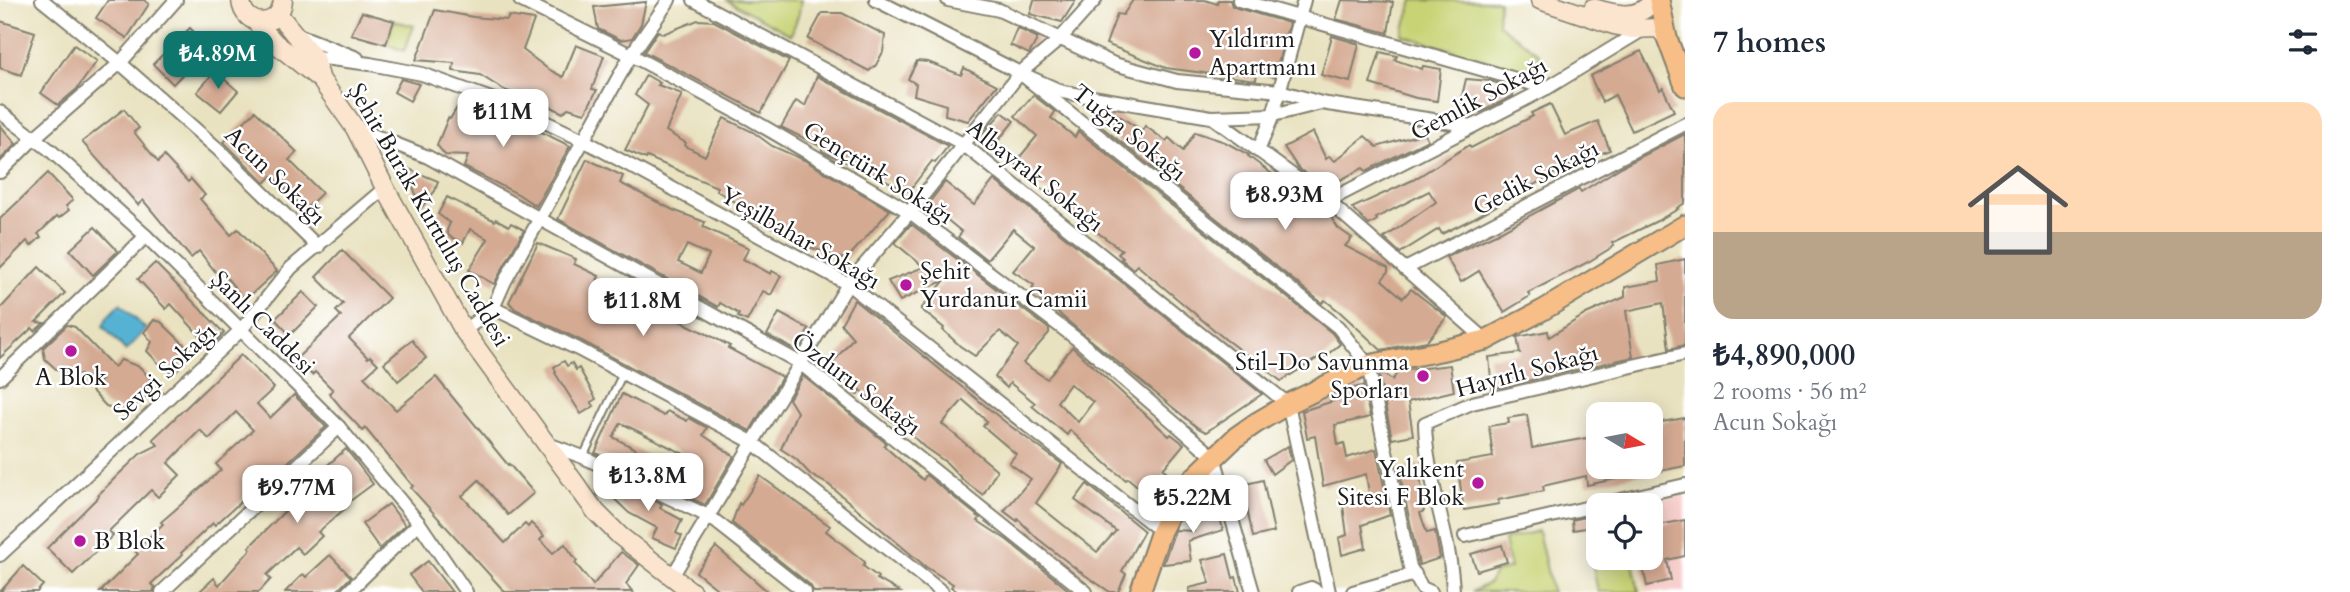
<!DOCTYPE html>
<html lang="en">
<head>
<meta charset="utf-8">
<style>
  :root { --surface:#fff; --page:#f2f2f3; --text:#1f2937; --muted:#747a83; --line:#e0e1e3; --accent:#0f766e }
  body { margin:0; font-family:Cardo,serif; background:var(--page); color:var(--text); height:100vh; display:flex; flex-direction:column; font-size:26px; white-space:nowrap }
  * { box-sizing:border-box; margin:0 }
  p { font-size:23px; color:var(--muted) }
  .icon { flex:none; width:38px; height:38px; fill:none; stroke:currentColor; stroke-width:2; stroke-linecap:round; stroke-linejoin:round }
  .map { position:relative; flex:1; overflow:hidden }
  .details { display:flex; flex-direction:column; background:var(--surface); width:665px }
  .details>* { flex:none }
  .needle { width:46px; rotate:100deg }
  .fabs { position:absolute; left:1586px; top:402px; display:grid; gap:14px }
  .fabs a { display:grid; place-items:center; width:77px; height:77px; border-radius:14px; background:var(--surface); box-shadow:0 4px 18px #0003; font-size:35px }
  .price { position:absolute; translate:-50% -60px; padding:0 16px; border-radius:14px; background:#fff; color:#222; font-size:23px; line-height:46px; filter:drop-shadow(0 2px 4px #0008) }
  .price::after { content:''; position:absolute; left:50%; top:42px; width:21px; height:16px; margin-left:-10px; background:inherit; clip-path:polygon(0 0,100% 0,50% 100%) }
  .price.current { background:var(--accent); color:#fff }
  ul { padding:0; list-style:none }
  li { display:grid; align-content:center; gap:14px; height:371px; padding:0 28px }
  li+li { border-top:2px solid var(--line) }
  li span { display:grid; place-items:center; height:217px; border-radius:21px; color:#555 }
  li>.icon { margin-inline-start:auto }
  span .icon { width:126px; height:126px; fill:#fffc; stroke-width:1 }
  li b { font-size:30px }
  h2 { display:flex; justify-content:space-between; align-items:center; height:84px; padding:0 28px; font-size:30px }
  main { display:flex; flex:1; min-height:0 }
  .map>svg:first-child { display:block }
  .built { fill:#f7d0cd }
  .green { fill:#c7d374; stroke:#727848; stroke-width:2 }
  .water { fill:#54b2d3; stroke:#386778; stroke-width:2 }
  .building { fill:#d5aa93; fill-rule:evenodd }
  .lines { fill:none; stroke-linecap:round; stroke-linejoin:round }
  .lane-casing { stroke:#827f6e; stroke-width:10 }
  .street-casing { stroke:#827f6e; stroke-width:16 }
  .secondary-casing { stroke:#827f6e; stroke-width:21 }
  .primary-casing { stroke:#827f6e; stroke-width:23 }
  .lane { stroke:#fff; stroke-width:6 }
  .street { stroke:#fff; stroke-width:12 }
  .secondary { stroke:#fce5cf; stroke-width:18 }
  .primary { stroke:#f7be87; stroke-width:19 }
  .poi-dot { fill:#b5179e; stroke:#fff; stroke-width:2.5 }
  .labels { text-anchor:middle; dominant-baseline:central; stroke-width:5; stroke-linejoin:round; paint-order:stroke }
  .poi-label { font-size:24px; fill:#1c1c1c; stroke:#fff; text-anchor:start }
  .street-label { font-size:24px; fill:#1c1c1c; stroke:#fff }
</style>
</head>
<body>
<main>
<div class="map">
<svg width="1685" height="592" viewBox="0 0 1685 592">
  <rect width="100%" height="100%" fill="#fff"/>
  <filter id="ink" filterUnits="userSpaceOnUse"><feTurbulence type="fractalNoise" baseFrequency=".0143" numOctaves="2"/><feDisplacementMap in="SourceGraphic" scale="14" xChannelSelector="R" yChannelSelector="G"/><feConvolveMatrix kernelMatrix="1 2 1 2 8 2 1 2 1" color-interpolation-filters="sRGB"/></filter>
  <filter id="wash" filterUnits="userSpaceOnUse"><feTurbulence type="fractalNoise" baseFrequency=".00686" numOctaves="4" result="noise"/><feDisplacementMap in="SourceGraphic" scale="28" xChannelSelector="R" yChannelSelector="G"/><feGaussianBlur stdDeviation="1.57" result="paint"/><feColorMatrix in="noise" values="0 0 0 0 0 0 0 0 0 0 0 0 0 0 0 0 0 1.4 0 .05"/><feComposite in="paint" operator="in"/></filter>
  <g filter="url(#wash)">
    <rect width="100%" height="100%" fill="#e9e2c0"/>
    <path class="built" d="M1685,495V592H1647L1640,558H1650V506H1638Z"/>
    <g class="green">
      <path d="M726,0H801L799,13L791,35Z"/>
      <path d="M1413,0L1499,1L1498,24L1539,54L1536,75L1402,35Z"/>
      <path d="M394,21L414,26L404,51L386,44Z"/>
      <path d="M1538,531L1552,592H1472L1489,583L1495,573L1510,568L1504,540Z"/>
      <path d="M1598,537V558H1632L1639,592H1598L1588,540Z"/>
    </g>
    <path class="water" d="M120,304L146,329L126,351L103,326L108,316Z"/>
    <g id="blocks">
      <g class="building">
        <path d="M108,0H144L149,4L127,38L96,18Z"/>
        <path d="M1034,0H1076L1062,22L1030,14Z"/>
        <path d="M1133,0H1205L1217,4L1218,0H1230L1232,6L1237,8L1289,23L1274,77L1257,72L1256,80L1166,68L1106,44L1117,14L1123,15Z"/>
        <path d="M1342,0L1393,2L1388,33L1336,19Z"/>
        <path d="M646,2L641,24L632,38L621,40L598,29L594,7Z"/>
        <path d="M435,10L473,17L507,20L509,16L534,20L523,50L548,69L563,77L576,45L604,56L592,89L597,90L585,113L568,108L563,113L544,103L504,90L480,75L453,71L454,63L416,60Z"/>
        <path d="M362,12L394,21L386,44L351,34Z"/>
        <path d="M822,13H842L885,35L883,52L876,65L869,71L808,39Z"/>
        <path d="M698,20L714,21L789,61L761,113L644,52L658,31L663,34Z"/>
        <path d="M0,21L35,32L21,75L0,68Z"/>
        <path d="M190,28L209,47L173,84L153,64Z"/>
        <path d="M1017,28L1038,38L1029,54L1010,45Z"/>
        <path d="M1332,36L1359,44L1350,82L1321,75Z"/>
        <path d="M74,45L97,61L77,89L58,105L41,93Z"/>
        <path d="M1641,51L1660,90L1663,88L1674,111L1632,131L1615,95L1602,102L1590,76Z"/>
        <path d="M1380,52L1397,56L1395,60L1422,69L1423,66L1441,69L1437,101L1416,98L1370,84Z"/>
        <path d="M917,61L928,62L961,75L964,68L997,85L968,121L945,115L946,105L914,95L916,84L908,79Z"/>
        <path d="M215,71L238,91L221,111L197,92Z"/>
        <path d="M646,75L660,83L658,85L682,94L666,131L686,143L685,146L705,156L724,118L753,132L772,146L804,160L890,210L846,260L798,243L800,239L778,229L756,222L761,214L731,200L716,190L717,187L647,157L646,159L625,150L648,105L635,95Z"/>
        <path d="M817,76L948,146L935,163L932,161L909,191L822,151V147L781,127L796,101L805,106Z"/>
        <path d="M401,79L419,84L410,101L394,92Z"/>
        <path d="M1466,79L1490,81L1514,88L1513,96L1481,112L1459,109Z"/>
        <path d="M1033,95L1055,112L1051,118L1075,137L1078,131L1332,333L1340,344L1321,360L1318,358L1281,381L1225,339L1137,265L1133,269L1121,259L1123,258L1118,254L1122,250L1087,225L1048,189L1043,190L1015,163L1037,136L1015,116Z"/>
        <path d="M463,98L494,109L570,146L536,206L518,194L464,167L468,156L445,155L437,145L448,118L450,119Z"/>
        <path d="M1550,104L1565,135L1598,121L1610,150L1568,166L1474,218L1442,234L1439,229L1400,253L1384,238L1436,202L1429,191L1376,218L1377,220L1369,225L1352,208L1413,180L1469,145L1471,148L1533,116L1531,113Z"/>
        <path d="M124,109L139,128L134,132L158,162L164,156L188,182L191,179L205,195L200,199L231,235L238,229L277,271L245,300L222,272L218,275L199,251L191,258L143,200L138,205L82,142Z"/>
        <path d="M1109,109L1142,131L1145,126L1166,141L1169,138L1183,151L1195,132L1225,142L1249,155L1248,156L1268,171L1312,200L1310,202L1327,216L1329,214L1338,228L1352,238L1345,246L1388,268V272L1382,280L1403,298L1411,289L1447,317L1427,341L1381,350L1340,312L1325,300L1322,303L1097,123Z"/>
        <path d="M255,111L297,152L289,160L322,193L304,210L272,176L265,183L224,142Z"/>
        <path d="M1002,112L1014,121L993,147L980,137Z"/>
        <path d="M0,125L16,144L0,160Z"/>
        <path d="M1313,132L1326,159L1329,156L1335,161L1365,136L1377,147L1424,133L1428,140L1366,171L1363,168L1325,188L1298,168L1284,147Z"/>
        <path d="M1685,134V203L1677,208L1678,209L1657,221L1612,243L1614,246L1590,261L1528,293L1530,296L1504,312L1479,271L1461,282L1446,257L1496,234L1579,189L1581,192L1621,167Z"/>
        <path d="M587,159L623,176L620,183L673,210L705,222L703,227L749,248L743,259L771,274L772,271L781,276L771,295L763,291L747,321L738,317L739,314L720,303L718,307L558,219ZM687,245L709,255L701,273L678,262Z"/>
        <path d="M406,168L438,181L435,191L421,208Z"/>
        <path d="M48,173L73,200L66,206L69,210L59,218L57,216L38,234L41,237L31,246L27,241L0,268V219Z"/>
        <path d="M994,180L1262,394L1206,432L1198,428L1064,318L1032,288L1034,285L1013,271L1034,246L1013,229L987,260L958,237L962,232L928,204L945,182L974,205Z"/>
        <path d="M447,197L495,221L496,219L509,226L511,223L524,230L494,284L469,270L488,239L470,229L463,243L449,236L447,230L450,223L438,214Z"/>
        <path d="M911,224L1049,329V333L1023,363L1047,379L1072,347L1169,436L1171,434L1184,444L1163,469L1166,471L1151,498L1128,478L1126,480L1112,469L1070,430L1067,435L1032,406L1035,403L1010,383L1007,388L995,377L1018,346L1000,331L975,356L960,346L943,330L944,328L921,309L945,280L900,301L888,281L924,267L895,243ZM1070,384L1093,402L1078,422L1057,402Z"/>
        <path d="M95,227L118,251L93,275L70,250Z"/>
        <path d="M538,243L576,259L574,264L599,276L597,281L711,336L730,346L728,348L782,377L750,431L582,341L515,309L509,302Z"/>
        <path d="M342,250L389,298L349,338L368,358L370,356L378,364L364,377L396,410L436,377L508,465L509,464L534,493L508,515L479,480L462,496L505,543L525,524L528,527L531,523L544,536L540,540L553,553L565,544L577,561L575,563L593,585L621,552L639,565L626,584L633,592H505L411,488L413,486L365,428L363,431L345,412L329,393L333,390L315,372L312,375L296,359L341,316L336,311L343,304L316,277Z"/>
        <path d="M1685,259V345L1669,349L1663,303L1626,311L1633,357L1492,389L1489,357L1520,353L1517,337L1548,331L1549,337L1586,314L1625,297V287L1660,281L1658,265Z"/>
        <path d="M155,263L224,333L210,347L171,304L166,309L138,279Z"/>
        <path d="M39,267L65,293L36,322L44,323L35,331L32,328L0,358V309Z"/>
        <path d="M303,292L318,307L290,335L275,319Z"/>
        <path d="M854,300L1009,425L1062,464L1036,503L1097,552L1116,531L1075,500L1087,484L1144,531L1122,571L1126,574L1118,592H1110L1079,571L1037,538L1018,519L1017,521L1004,511L1031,479L1009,463L1016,454L983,426L987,421L963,400L942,424L997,470L983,495L964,481L947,463L924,447L904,428L903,430L884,415L861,390L857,395L827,370L853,338L841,324Z"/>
        <path d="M779,313L809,329L797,351L767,335Z"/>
        <path d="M154,320L161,322L193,353L174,373L163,368L147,351L152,342L144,332Z"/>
        <path d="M67,325L75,327L114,367L121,360L140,367L154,383L147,389L150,391L134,408L120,410L106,406L91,390L101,380L56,369L45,359L43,348Z"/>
        <path d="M412,340L426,358L398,381L384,363Z"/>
        <path d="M241,355L274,388L257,404L270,418L294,395L326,427L248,499L246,497L215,525L213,523L181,553L182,555L151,584L155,587L153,592H100L138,554L135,551L163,524L161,522L221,470L216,464L253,430L236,412L209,439L200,430L168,463L180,475L158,497L151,490L109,531L113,535L73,574L47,548L99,496L98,495L118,475L140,454L158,445L153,439Z"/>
        <path d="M564,361L567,366L572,363L576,370L579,368L596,399L591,402L594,406L581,414L555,373L556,372L554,367Z"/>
        <path d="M1450,365L1454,391L1408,402L1413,435L1392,439L1379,375L1384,374L1392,380L1399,371Z"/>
        <path d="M803,376L886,443L884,446L923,480L926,475L980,518L978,521L1007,540L1071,592H958L951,587L953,584L926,567L829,485L811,475L796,459L781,449L797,412L789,399Z"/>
        <path d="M1363,386L1370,417L1335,425L1338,445L1344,443L1347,458L1376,449L1390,515L1362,525L1366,548L1342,555L1339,538L1347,535L1343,505L1370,500L1366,474L1323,486L1315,436L1307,438L1302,411L1346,397L1344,390Z"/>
        <path d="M622,394L664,416L667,411L687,421L689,418L707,428L703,435L734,456L705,505L624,467L626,464L595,453ZM621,423L690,457L682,474L613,437Z"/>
        <path d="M1527,415L1532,448L1598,436V467H1649V472L1587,485L1586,476L1543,486L1544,491L1498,500L1499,504L1464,510L1457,463L1493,457L1489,426L1509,423L1508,418Z"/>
        <path d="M1685,418V466L1650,473V424Z"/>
        <path d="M1288,446L1291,460L1272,474L1264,460Z"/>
        <path d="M346,449L373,484L346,504L348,506L318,532L322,536L303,554L296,547L267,575L271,579L259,592H199L214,578L219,585L251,549L249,547L300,496L297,492Z"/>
        <path d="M1419,465L1424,511L1420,513L1427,533L1435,531L1440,558L1419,565L1399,470Z"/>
        <path d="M760,476L830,526L826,531L865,562L863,566L878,577L877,579L900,592H814L810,585L732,523L739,503L741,505Z"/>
        <path d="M1263,480L1274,532L1253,537L1242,485Z"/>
        <path d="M613,481L662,504L660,508L682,520L676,533L682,536L676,548L652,538L657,528L629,513L605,490Z"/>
        <path d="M389,504L405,525L380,549L362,524Z"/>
        <path d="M1650,506H1655L1659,525L1685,520V556L1667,560L1671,580L1647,586L1641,558H1650Z"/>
        <path d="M1218,508L1223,530L1188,541L1191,561L1163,564L1175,530L1194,531L1191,513Z"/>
        <path d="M1598,514V526L1573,530L1572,520Z"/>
        <path d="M1502,545L1507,562L1477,571L1471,554Z"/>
        <path d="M716,547L751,577L768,592H721L696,572Z"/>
        <path d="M1227,554L1233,578L1236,577L1240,592H1189V588L1210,583L1202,560Z"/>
        <path d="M330,555L351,577L336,592H285L303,574L306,577Z"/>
        <path d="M428,561L452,592H422L409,575Z"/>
        <path d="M23,566L43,585L37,592H0Z"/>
      </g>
    </g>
  </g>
  <g filter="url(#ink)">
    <use href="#blocks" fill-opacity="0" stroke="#827f6e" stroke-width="2"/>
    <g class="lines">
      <g class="lane-casing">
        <path id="lane" d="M583,457L623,373"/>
      </g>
      <g class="street-casing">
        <g id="street">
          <path d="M42,0L120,63L219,150L318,247"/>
          <path d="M520,0L631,55L752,120L910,212L1078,340L1214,457L1253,592"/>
          <path d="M694,0L963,144L1288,404L1329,592"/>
          <path d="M876,0L1020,73L1063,92L1211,117L1273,115L1321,103L1473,126"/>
          <path d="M948,0L999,10L1114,64L1177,81L1280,91L1321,103"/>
          <path d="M1239,0L1547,88"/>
          <path d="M296,34L357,58"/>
          <path d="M308,56L370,64L422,74L516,108L585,141L848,284L1161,531"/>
          <path d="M1020,73L1338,327L1368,365L1410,567L1422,588L1431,592"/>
          <path d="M0,112L50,150L146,236L339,427L419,523L466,592"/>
          <path d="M1212,117L1328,201L1486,340"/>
          <path d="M355,128L428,157L800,363L1086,592"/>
          <path d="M1258,151L1273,115L1304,0"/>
          <path d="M0,172L34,138L120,63L176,0"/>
          <path d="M1328,201L1547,88L1644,29"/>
          <path d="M1405,269L1685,124"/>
          <path d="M493,308L578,349L752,442L942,592"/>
          <path d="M464,331L493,308L505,281L631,55L669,0"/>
          <path d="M0,378L146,236"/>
          <path d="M545,443L583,457L710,517L805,592"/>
          <path d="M1465,536L1685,485"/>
          <path d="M0,555L241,330L291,268L385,188"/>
          <path d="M673,575L848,284L910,212L1020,73L1060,39L1095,0"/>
          <path d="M162,592L339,427"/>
          <path d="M348,592L419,523"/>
          <path d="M1299,592L1311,588L1318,592"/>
          <path d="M1353,592L1415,574"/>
          <path d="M1453,592C1451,535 1426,481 1425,423L1472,403L1685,354"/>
        </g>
      </g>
      <g class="secondary-casing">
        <g id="secondary">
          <path d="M241,0C243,29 281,29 283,0"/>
          <path d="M1540,0L1614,25L1632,29L1659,28L1667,38"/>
          <path d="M1593,8C1613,14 1639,22 1653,0"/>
          <path d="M278,14L314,58L320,77"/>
          <path d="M256,22L275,43L321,80L355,128L385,188L464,331L596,512L620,536L692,592"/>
        </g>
      </g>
      <g class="primary-casing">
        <g id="primary">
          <path d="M1659,0L1667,38L1685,86"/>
          <path d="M1140,592L1161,531L1183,488L1236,437L1256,423L1288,404L1368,365L1440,351L1486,340L1543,310L1685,225"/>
        </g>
      </g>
      <use href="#lane" class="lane"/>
      <use href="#street" class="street"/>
      <use href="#secondary" class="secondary"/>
      <use href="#primary" class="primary"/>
    </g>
  </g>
  <g class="poi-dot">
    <circle cx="1195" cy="53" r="7"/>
    <circle cx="906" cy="285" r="7"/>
    <circle cx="71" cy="351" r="7"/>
    <circle cx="1423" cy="376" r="7"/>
    <circle cx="1478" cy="483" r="7"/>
    <circle cx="80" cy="541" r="7"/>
  </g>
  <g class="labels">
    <g class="poi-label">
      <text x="1209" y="39">Yıldırım<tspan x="1209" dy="28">Apartmanı</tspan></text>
      <text x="920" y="271">Şehit<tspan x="920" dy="28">Yurdanur Camii</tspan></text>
      <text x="1409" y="362" text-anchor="end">Stil-Do Savunma<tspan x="1409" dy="28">Sporları</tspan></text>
      <text x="71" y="377" text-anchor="middle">A Blok</text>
      <text x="1464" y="469" text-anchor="end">Yalıkent<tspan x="1464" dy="28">Sitesi F Blok</tspan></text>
      <text x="94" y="541">B Blok</text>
    </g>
    <g class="street-label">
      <text transform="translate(1479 99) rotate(-28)">Gemlik Sokağı</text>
      <text transform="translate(1129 133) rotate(39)">Tuğra Sokağı</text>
      <text transform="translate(878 173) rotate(32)">Gençtürk Sokağı</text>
      <text transform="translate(275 176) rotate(44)">Acun Sokağı</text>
      <text transform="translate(1035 176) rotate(38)">Albayrak Sokağı</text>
      <text transform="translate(1536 178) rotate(-27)">Gedik Sokağı</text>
      <text transform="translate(429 215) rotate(60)">Şehit Burak Kurtuluş Caddesi</text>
      <text transform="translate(800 238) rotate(30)">Yeşilbahar Sokağı</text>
      <text transform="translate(263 323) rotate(45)">Şanlı Caddesi</text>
      <text transform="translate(1527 371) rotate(-15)">Hayırlı Sokağı</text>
      <text transform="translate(165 372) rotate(-43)">Sevgi Sokağı</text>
      <text transform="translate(856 384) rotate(37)">Özduru Sokağı</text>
    </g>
  </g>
</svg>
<div class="fabs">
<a><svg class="needle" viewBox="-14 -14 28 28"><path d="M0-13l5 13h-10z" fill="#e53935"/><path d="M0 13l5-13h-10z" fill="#747a83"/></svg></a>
<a><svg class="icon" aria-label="locate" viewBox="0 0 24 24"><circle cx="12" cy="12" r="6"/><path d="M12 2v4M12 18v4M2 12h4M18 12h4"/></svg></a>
</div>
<b class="price current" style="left:218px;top:91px">₺4.89M</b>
<b class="price" style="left:503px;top:149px">₺11M</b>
<b class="price" style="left:1285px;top:232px">₺8.93M</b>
<b class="price" style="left:643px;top:338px">₺11.8M</b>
<b class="price" style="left:648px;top:513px">₺13.8M</b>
<b class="price" style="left:297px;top:525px">₺9.77M</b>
<b class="price" style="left:1193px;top:535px">₺5.22M</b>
</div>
<section class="details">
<h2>7 homes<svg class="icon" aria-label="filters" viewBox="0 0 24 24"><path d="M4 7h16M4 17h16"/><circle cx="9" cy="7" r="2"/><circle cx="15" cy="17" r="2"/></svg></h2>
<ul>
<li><span style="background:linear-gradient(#ffd9b3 60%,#b9a48a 0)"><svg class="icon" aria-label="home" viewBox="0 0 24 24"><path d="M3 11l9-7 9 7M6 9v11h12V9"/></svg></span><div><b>₺4,890,000</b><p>2 rooms · 56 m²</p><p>Acun Sokağı</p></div></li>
</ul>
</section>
</main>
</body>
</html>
